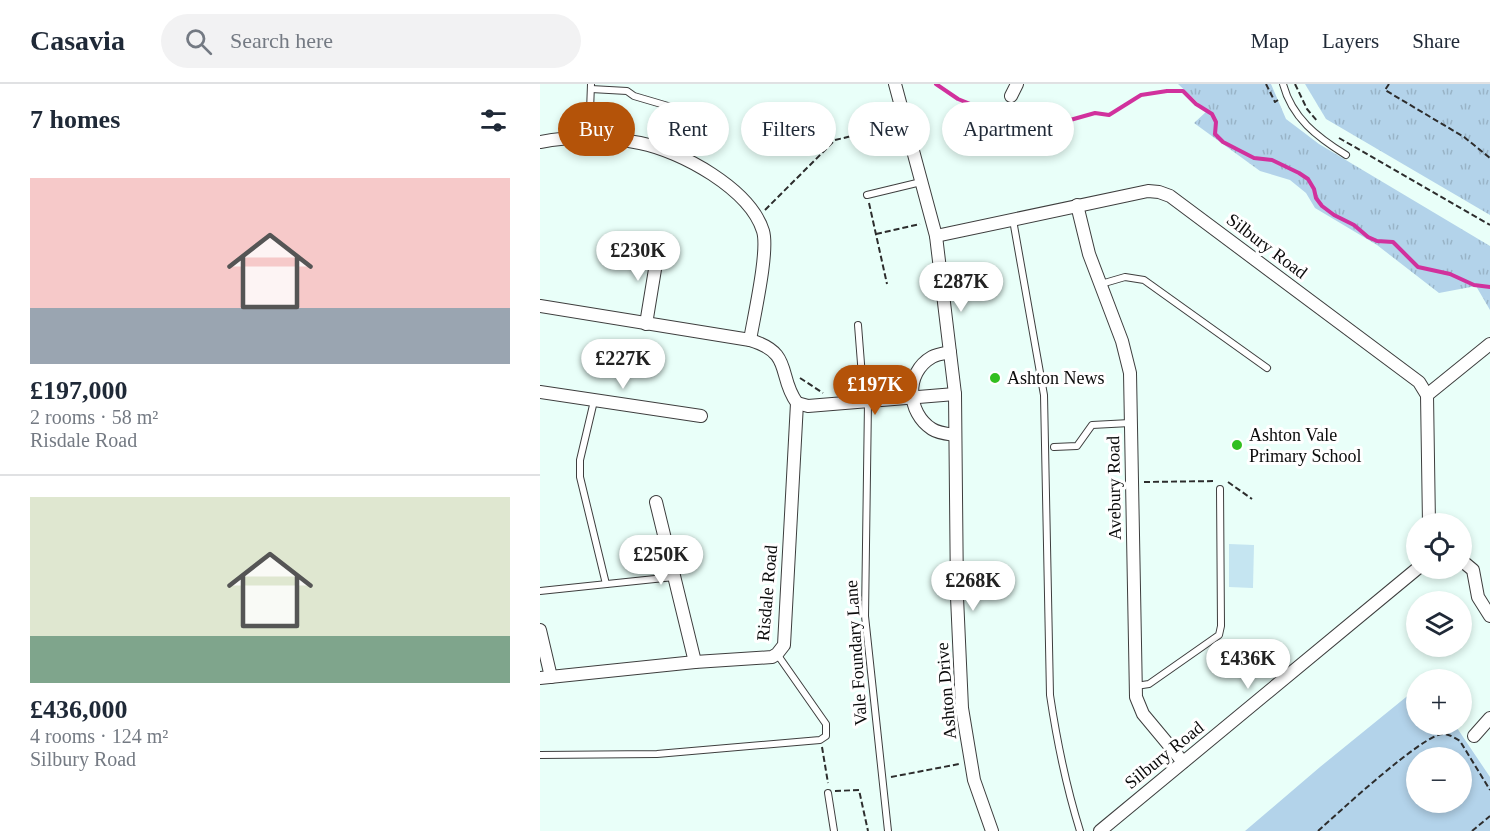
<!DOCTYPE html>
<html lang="en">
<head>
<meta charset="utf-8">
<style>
  :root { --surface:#fff; --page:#f2f2f3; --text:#1f2937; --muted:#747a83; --line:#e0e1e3; --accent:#b45309 }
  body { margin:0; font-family:Georgia,serif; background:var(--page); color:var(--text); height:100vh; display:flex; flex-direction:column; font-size:22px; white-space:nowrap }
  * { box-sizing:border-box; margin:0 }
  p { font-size:20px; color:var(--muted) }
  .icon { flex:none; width:33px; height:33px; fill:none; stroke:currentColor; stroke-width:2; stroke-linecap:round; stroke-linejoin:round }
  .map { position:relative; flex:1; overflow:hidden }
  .drawer { display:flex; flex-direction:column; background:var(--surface); width:540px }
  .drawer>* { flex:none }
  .top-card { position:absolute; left:18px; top:18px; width:570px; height:54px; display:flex; gap:12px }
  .controls { position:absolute; left:866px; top:429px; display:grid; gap:12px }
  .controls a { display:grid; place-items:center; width:66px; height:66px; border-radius:50%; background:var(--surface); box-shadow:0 3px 9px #0003; font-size:30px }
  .price { position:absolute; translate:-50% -51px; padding:0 14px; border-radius:21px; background:#fff; color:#222; font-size:20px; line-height:39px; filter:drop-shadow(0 2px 3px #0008) }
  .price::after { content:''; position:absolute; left:50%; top:36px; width:18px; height:14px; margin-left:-9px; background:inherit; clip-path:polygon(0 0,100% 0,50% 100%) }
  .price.on { background:var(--accent); color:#fff }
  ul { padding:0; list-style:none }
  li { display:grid; align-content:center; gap:12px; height:318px; padding:0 30px }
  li+li { border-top:2px solid var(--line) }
  li span { display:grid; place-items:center; height:186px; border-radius:0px; color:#555 }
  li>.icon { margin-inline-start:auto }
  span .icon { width:108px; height:108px; fill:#fffc; stroke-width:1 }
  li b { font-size:26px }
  h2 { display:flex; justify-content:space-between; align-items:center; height:72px; padding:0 30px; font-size:26px }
  .pill { padding:0 21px; border-radius:27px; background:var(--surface); box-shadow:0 3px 9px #0003; font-size:21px; line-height:54px }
  .pill.on { background:var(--accent); color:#fff }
  header { display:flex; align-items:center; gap:36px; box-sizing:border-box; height:84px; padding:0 30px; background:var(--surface); border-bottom:2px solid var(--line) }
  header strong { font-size:28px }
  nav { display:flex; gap:33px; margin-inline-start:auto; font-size:21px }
  .search { width:420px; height:54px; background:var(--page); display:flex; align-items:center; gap:15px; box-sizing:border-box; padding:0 21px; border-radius:33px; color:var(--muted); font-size:22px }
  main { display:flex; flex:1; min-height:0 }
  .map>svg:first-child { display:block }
  .grass { fill:url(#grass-tufts) }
  .garden { fill:#b3d3ea; fill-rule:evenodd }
  .pitch { fill:#c5e5f1 }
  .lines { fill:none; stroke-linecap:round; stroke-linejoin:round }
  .stream { stroke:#d1319d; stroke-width:4 }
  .lane-casing { stroke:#3e3e3e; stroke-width:8 }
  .street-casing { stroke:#3e3e3e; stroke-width:14 }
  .path { stroke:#2d2d2d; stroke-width:2; stroke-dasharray:6 3; stroke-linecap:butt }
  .lane { stroke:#fff; stroke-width:6 }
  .street { stroke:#fff; stroke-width:12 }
  .poi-dot { fill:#32bf20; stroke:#fff; stroke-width:2 }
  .labels { text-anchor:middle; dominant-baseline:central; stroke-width:6; stroke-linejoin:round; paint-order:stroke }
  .street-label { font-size:18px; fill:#0b0b0b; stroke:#fff }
  .poi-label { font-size:18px; fill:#0b0b0b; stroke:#fff; text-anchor:start }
</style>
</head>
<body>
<header>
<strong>Casavia</strong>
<div class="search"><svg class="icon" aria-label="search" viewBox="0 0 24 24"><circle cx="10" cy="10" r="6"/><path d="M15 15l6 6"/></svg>Search here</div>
<nav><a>Map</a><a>Layers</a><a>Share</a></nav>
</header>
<main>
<section class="drawer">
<h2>7 homes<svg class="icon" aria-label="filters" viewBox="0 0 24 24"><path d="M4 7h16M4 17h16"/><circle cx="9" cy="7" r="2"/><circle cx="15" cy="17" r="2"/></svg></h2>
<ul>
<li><span style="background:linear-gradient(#f6c9c9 70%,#9aa5b1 0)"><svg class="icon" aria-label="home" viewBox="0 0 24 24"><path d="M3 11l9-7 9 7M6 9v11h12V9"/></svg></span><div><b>£197,000</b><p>2 rooms · 58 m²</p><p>Risdale Road</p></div></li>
<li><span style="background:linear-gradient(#dfe7d0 75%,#7fa58c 0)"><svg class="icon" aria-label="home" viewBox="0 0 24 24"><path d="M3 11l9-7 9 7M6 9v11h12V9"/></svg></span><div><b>£436,000</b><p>4 rooms · 124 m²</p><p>Silbury Road</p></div></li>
</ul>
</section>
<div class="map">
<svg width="950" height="747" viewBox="0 0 950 747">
  <defs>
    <pattern id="grass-tufts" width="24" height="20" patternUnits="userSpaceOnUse" patternTransform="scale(1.5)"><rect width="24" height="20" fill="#b3d3ea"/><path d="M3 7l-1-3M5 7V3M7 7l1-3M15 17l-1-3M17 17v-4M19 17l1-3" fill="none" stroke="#99b4c7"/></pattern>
  </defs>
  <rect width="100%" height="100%" fill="#e9fff9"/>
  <g class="grass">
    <path d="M638,0H731L746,35L779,60L950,162V226L936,202L899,209L837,161L775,124L766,109L750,96L720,87L654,39L667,27Z"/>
    <path d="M765,0H950V131L786,35Z"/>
  </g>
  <path class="garden" d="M876,605V640L915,641L950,693V747H705L780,683ZM876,674H921V718H876Z"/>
  <path class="pitch" d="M689,460L714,461L713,504L689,503Z"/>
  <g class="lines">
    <path class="stream" d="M396,0L418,15L445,26L466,45L476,47L504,38L516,40L555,29L569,31L601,11L627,7H643L656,20L672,30L676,38L675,50L683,58L714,74L732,76L759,89L768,95L774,105L776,114L782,122L794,131L814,141L828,153L837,157L853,158L878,183L910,190L934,201L950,203"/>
    <g class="lane-casing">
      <g id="lane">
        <path d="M743,0C752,34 777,53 806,71"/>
        <path d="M51,5L87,7L94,12L128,22"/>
        <path d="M49,54L51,0"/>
        <path d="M327,111L381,98"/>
        <path d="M473,136L504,311L510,611C517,658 526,702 540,747"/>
        <path d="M76,163L117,171"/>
        <path d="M561,200L585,193L604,196L727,284"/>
        <path d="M318,241L324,318"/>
        <path d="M54,317L40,376V393L66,500"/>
        <path d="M328,318L325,532L348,747"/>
        <path d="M514,363L537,362L552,341L590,339"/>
        <path d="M0,507L134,493"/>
        <path d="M596,602L609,600L679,551L681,542L680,405"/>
        <path d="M0,671L117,670L280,656L286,652V640L237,570"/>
        <path d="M288,709L294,747"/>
      </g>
    </g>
    <g class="street-casing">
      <g id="street">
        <path d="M355,0L396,152L415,310L417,513L422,624L434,696L452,747"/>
        <path d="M471,12L477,0"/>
        <path d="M0,58C32,52 68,53 100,59C141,67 210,105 223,147C229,167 214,232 210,256"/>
        <path d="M537,121L549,170L582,257L590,289L596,613L603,630L643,678"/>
        <path d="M396,152L608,107L619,108L630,112L879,298L887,311L889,440"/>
        <path d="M0,222L210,256C254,269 237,292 257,319L244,561L237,570L232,573L155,578L0,594"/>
        <path d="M106,240L119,161"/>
        <path d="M410,268C405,269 397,270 392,273C364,289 367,329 392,345C398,349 408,350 415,351"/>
        <path d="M0,308L161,332"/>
        <path d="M887,311L950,260"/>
        <path d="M257,319L268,322L415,310"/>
        <path d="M116,418L155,578"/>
        <path d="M921,476L933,486L938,513L950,532"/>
        <path d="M0,546L11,593"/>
        <path d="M934,652L950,634"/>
        <path d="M560,747L878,484"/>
      </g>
    </g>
    <g class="path">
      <path d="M726,0L735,18L738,16"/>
      <path d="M755,0L767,25L778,38"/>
      <path d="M849,0L845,6L924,53L950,74"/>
      <path d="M799,54L950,141"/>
      <path d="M329,119L347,200"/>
      <path d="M225,126L295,56L354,42"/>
      <path d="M336,150L380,140"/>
      <path d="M260,294L283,309"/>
      <path d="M604,398L676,397"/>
      <path d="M688,398L712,415"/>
      <path d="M282,663L288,699"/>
      <path d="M351,693L419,680"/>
      <path d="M295,707L319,706L328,747"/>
      <path d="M778,747C797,730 883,650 903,650C909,650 915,654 920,657L950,706"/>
      <path d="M932,747L950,732"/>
    </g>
    <use href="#lane" class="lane"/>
    <use href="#street" class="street"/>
  </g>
  <g class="poi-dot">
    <circle cx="455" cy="294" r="6"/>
    <circle cx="697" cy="361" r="6"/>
  </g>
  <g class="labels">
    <g class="street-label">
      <text transform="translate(727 162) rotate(37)">Silbury Road</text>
      <text transform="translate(574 404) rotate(-91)">Avebury Road</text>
      <text transform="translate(227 509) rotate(-85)">Risdale Road</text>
      <text transform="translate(316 569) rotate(-94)">Vale Foundary Lane</text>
      <text transform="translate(406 607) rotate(-95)">Ashton Drive</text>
      <text transform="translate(624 671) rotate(-39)">Silbury Road</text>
    </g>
    <g class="poi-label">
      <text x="467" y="294">Ashton News</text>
      <text x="709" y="351">Ashton Vale<tspan x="709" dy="21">Primary School</tspan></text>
    </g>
  </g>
</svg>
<div class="controls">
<a><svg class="icon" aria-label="locate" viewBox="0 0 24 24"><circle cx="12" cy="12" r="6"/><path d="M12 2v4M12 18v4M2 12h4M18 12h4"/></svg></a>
<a><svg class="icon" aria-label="layers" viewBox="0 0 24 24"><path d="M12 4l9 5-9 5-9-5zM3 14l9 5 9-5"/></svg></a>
<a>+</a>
<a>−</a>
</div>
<b class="price" style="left:98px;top:198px">£230K</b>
<b class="price" style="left:421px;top:229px">£287K</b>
<b class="price" style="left:83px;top:306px">£227K</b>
<b class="price on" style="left:335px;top:332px">£197K</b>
<b class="price" style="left:121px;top:502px">£250K</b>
<b class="price" style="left:433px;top:528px">£268K</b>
<b class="price" style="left:708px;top:606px">£436K</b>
<div class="top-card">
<a class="pill on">Buy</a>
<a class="pill">Rent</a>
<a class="pill">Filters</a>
<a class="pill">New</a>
<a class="pill">Apartment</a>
</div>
</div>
</main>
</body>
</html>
